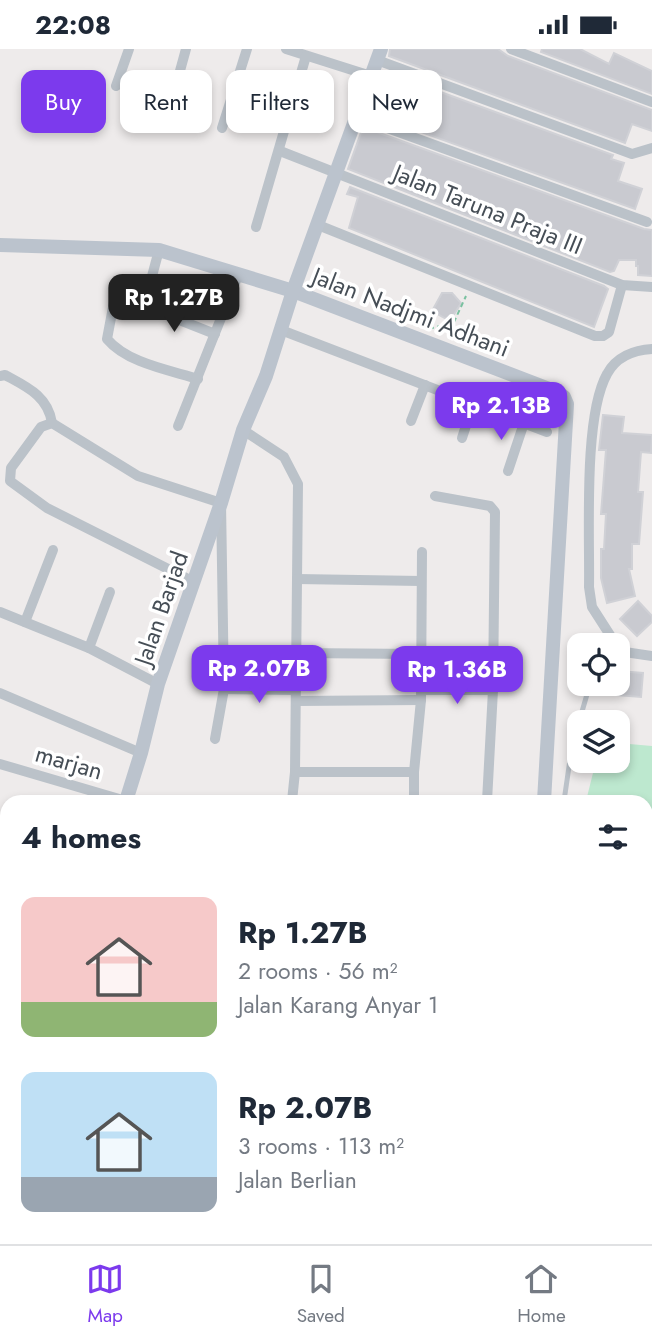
<!DOCTYPE html>
<html lang="en">
<head>
<meta charset="utf-8">
<style>
  :root { --surface:#fff; --page:#f6f6f7; --text:#1f2937; --muted:#747a83; --line:#e0e1e3; --accent:#7c3aed }
  body { margin:0; font-family:Jost,sans-serif; background:var(--page); color:var(--text); height:100vh; display:flex; flex-direction:column; font-size:26px; white-space:nowrap }
  * { box-sizing:border-box; margin:0 }
  p { font-size:23px; color:var(--muted) }
  .icon { flex:none; width:38px; height:38px; fill:none; stroke:currentColor; stroke-width:2; stroke-linecap:round; stroke-linejoin:round }
  .map { position:relative; flex:1; overflow:hidden }
  .panel { position:absolute; left:0px; top:746px; width:653px; height:450px; display:flex; flex-direction:column; background:var(--surface); border-radius:21px 21px 0 0; box-shadow:0 4px 10px #0003 }
  .panel>* { flex:none }
  .top-card { position:absolute; left:21px; top:21px; width:611px; height:63px; display:flex; gap:14px }
  .tools { position:absolute; left:567px; top:584px; display:grid; gap:14px }
  .tools a { display:grid; place-items:center; width:63px; height:63px; border-radius:14px; background:var(--surface); box-shadow:0 4px 10px #0003; font-size:35px }
  .price { position:absolute; translate:-50% -60px; padding:0 16px; border-radius:14px; background:var(--accent); color:#fff; font-size:23px; line-height:46px; filter:drop-shadow(0 2px 4px #0008) }
  .price::after { content:''; position:absolute; left:50%; top:42px; width:21px; height:16px; margin-left:-10px; background:inherit; clip-path:polygon(0 0,100% 0,50% 100%) }
  .price.current { background:#222; color:#fff }
  ul { padding:0; list-style:none }
  li { display:flex; align-items:center; gap:21px; height:175px; padding:0 21px }
  li span { display:grid; place-items:center; flex:none; width:196px; height:140px; border-radius:14px; color:#555 }
  li>.icon { margin-inline-start:auto }
  span .icon { width:84px; height:84px; fill:#fffc; stroke-width:1 }
  li b { font-size:30px }
  h2 { display:flex; justify-content:space-between; align-items:center; height:84px; padding:0 21px; font-size:30px }
  .pill { padding:0 24px; border-radius:14px; background:var(--surface); box-shadow:0 4px 10px #0003; font-size:24px; line-height:63px }
  .pill.current { background:var(--accent); color:#fff }
  .status { display:flex; justify-content:space-between; align-items:center; height:49px; padding:0 35px; background:var(--surface); direction:ltr }
  .status svg { height:19px; fill:currentColor }
  .menu { display:flex; justify-content:space-around; align-items:center; height:98px; border-top:2px solid var(--line); background:var(--surface); font-size:19px; color:var(--muted) }
  .menu a { display:grid; justify-items:center; gap:4px }
  .menu .current { color:var(--accent) }
  .map>svg:first-child { display:block }
  .green { fill:#bde8cf }
  .building { fill:#c9cad0; stroke:#d0d1d6; stroke-width:2 }
  .lines { fill:none; stroke-linecap:round; stroke-linejoin:round }
  .path { stroke:#7ac1a0; stroke-width:2; stroke-dasharray:5 3.5; stroke-linecap:butt }
  .lane { stroke:#bbc2c9; stroke-width:5 }
  .street { stroke:#bbc2c9; stroke-width:10 }
  .secondary { stroke:#bbc3cd; stroke-width:14 }
  .labels { text-anchor:middle; dominant-baseline:central; stroke-width:7; stroke-linejoin:round; paint-order:stroke }
  .street-label { font-size:24px; fill:#464e56; stroke:#fff }
</style>
</head>
<body>
<div class="status"><b>22:08</b><svg viewBox="0 0 49 12"><path d="M0 12V9h3v3zM5 12V6h3v6zM10 12V3h3v9zM15 12V0h3v12zM26 1h20v11H26zM47 4h2v5h-2z"/></svg></div>
<div class="map">
<svg width="652" height="1195" viewBox="0 0 652 1195">
  <rect width="100%" height="100%" fill="#eeebeb"/>
  <path class="green" d="M618,694L652,697V771L646,781V752H586L596,712H618Z"/>
  <g class="building">
    <path d="M390,0H498L508,7L652,61V82L632,75L625,94L389,7Z"/>
    <path d="M542,0H580L609,15L614,4L652,22V45L541,3Z"/>
    <path d="M383,22L613,106L611,110L624,114L618,132L642,140L635,160L368,64Z"/>
    <path d="M363,78L644,180L652,181V227L638,226V217H636V211H619L614,222L610,223L348,120Z"/>
    <path d="M350,138L604,237L608,240L594,278L349,179L358,148L347,145Z"/>
    <path d="M442,244H452L461,254L450,272L432,262Z"/>
    <path d="M603,366L624,368L622,384L652,386L651,404L641,403L638,443H643L639,495H632V520H629L635,547L607,554L601,529V500H604L606,465H601L606,401H599Z"/>
    <path d="M638,552L652,567V573L637,587L620,570Z"/>
    <path d="M618,622L643,624L641,648L604,645L605,635H618Z"/>
  </g>
  <g class="lines">
    <path class="path" d="M429,280L454,273L466,247"/>
    <g class="lane">
      <path d="M564,752L572,697L590,635"/>
      <path d="M646,904L652,903"/>
      <path d="M646,993L652,994"/>
      <path d="M0,1087L7,1088"/>
    </g>
    <g class="street">
      <path d="M286,0L371,27"/>
      <path d="M511,0L652,53"/>
      <path d="M377,11L632,105L652,99"/>
      <path d="M116,37L129,0"/>
      <path d="M175,40L186,0"/>
      <path d="M357,68L647,173"/>
      <path d="M222,79L247,0"/>
      <path d="M280,102L622,236L652,238"/>
      <path d="M318,176L595,287H603L609,283L622,236"/>
      <path d="M256,178L306,7"/>
      <path d="M159,201L144,257L120,248L114,253L107,290C127,314 169,321 198,330"/>
      <path d="M144,257L215,285"/>
      <path d="M281,281L547,383"/>
      <path d="M0,327L5,326C27,338 48,347 52,374"/>
      <path d="M411,372L425,336"/>
      <path d="M178,377L239,224"/>
      <path d="M243,381L284,408L298,435L295,723L292,752"/>
      <path d="M462,389L473,355"/>
      <path d="M508,422L524,374"/>
      <path d="M435,447L490,457L495,463L493,641L487,752"/>
      <path d="M297,530L421,532"/>
      <path d="M194,533L47,459L10,432L11,419L41,378L52,374L138,427L221,454L224,640L215,690"/>
      <path d="M0,563L89,599L158,635"/>
      <path d="M25,573L53,501"/>
      <path d="M617,597L592,558L589,538C590,487 583,368 607,325C616,308 634,301 652,300"/>
      <path d="M89,599L110,543"/>
      <path d="M618,602L652,607"/>
      <path d="M296,604L421,605"/>
      <path d="M224,640L296,641"/>
      <path d="M421,641H493"/>
      <path d="M0,644L141,704"/>
      <path d="M296,652L421,651"/>
      <path d="M0,715L126,752"/>
      <path d="M295,723H414"/>
      <path d="M414,752V723L421,651L422,503"/>
      <path d="M646,806L652,797"/>
      <path d="M0,812L7,815"/>
      <path d="M646,859L652,867"/>
      <path d="M2,998L7,854"/>
      <path d="M499,1188V1195"/>
      <path d="M225,1190L245,1195"/>
      <path d="M333,1195L335,1188"/>
      <path d="M443,1195L445,1188"/>
    </g>
    <g class="secondary">
      <path d="M0,196L159,201L293,242L557,343L564,348L567,355L544,752"/>
      <path d="M126,752L141,704L158,635L221,454L243,381L266,327L293,242L381,0"/>
      <path d="M646,1052H652"/>
      <path d="M646,1064H652"/>
      <path d="M0,1156L7,1134"/>
    </g>
  </g>
  <g class="labels">
    <g class="street-label">
      <text transform="translate(488 160) rotate(22)">Jalan Taruna Praja III</text>
      <text transform="translate(411 263) rotate(21)">Jalan Nadjmi Adhani</text>
      <text transform="translate(161 559) rotate(-71)">Jalan Barjad</text>
      <text transform="translate(69 713) rotate(16)">marjan</text>
    </g>
  </g>
</svg>
<div class="tools">
<a><svg class="icon" aria-label="locate" viewBox="0 0 24 24"><circle cx="12" cy="12" r="6"/><path d="M12 2v4M12 18v4M2 12h4M18 12h4"/></svg></a>
<a><svg class="icon" aria-label="layers" viewBox="0 0 24 24"><path d="M12 4l9 5-9 5-9-5zM3 14l9 5 9-5"/></svg></a>
</div>
<b class="price current" style="left:174px;top:285px">Rp 1.27B</b>
<b class="price" style="left:501px;top:393px">Rp 2.13B</b>
<b class="price" style="left:259px;top:656px">Rp 2.07B</b>
<b class="price" style="left:457px;top:657px">Rp 1.36B</b>
<div class="top-card">
<a class="pill current">Buy</a>
<a class="pill">Rent</a>
<a class="pill">Filters</a>
<a class="pill">New</a>
</div>
<section class="panel">
<h2>4 homes<svg class="icon" aria-label="filters" viewBox="0 0 24 24"><path d="M4 7h16M4 17h16"/><circle cx="9" cy="7" r="2"/><circle cx="15" cy="17" r="2"/></svg></h2>
<ul>
<li><span style="background:linear-gradient(#f6c9c9 75%,#8fb573 0)"><svg class="icon" aria-label="home" viewBox="0 0 24 24"><path d="M3 11l9-7 9 7M6 9v11h12V9"/></svg></span><div><b>Rp 1.27B</b><p>2 rooms · 56 m²</p><p>Jalan Karang Anyar 1</p></div></li>
<li><span style="background:linear-gradient(#bfe0f5 75%,#9aa5b1 0)"><svg class="icon" aria-label="home" viewBox="0 0 24 24"><path d="M3 11l9-7 9 7M6 9v11h12V9"/></svg></span><div><b>Rp 2.07B</b><p>3 rooms · 113 m²</p><p>Jalan Berlian</p></div></li>
</ul>
</section>
</div>
<nav class="menu">
<a class="current"><svg class="icon" aria-label="map" viewBox="0 0 24 24"><path d="M3 6l6-2 6 2 6-2v14l-6 2-6-2-6 2zM9 4v14M15 6v14"/></svg>Map</a>
<a><svg class="icon" aria-label="saved" viewBox="0 0 24 24"><path d="M7 4h10v16l-5-4-5 4z"/></svg>Saved</a>
<a><svg class="icon" aria-label="home" viewBox="0 0 24 24"><path d="M3 11l9-7 9 7M6 9v11h12V9"/></svg>Home</a>
</nav>
</body>
</html>
